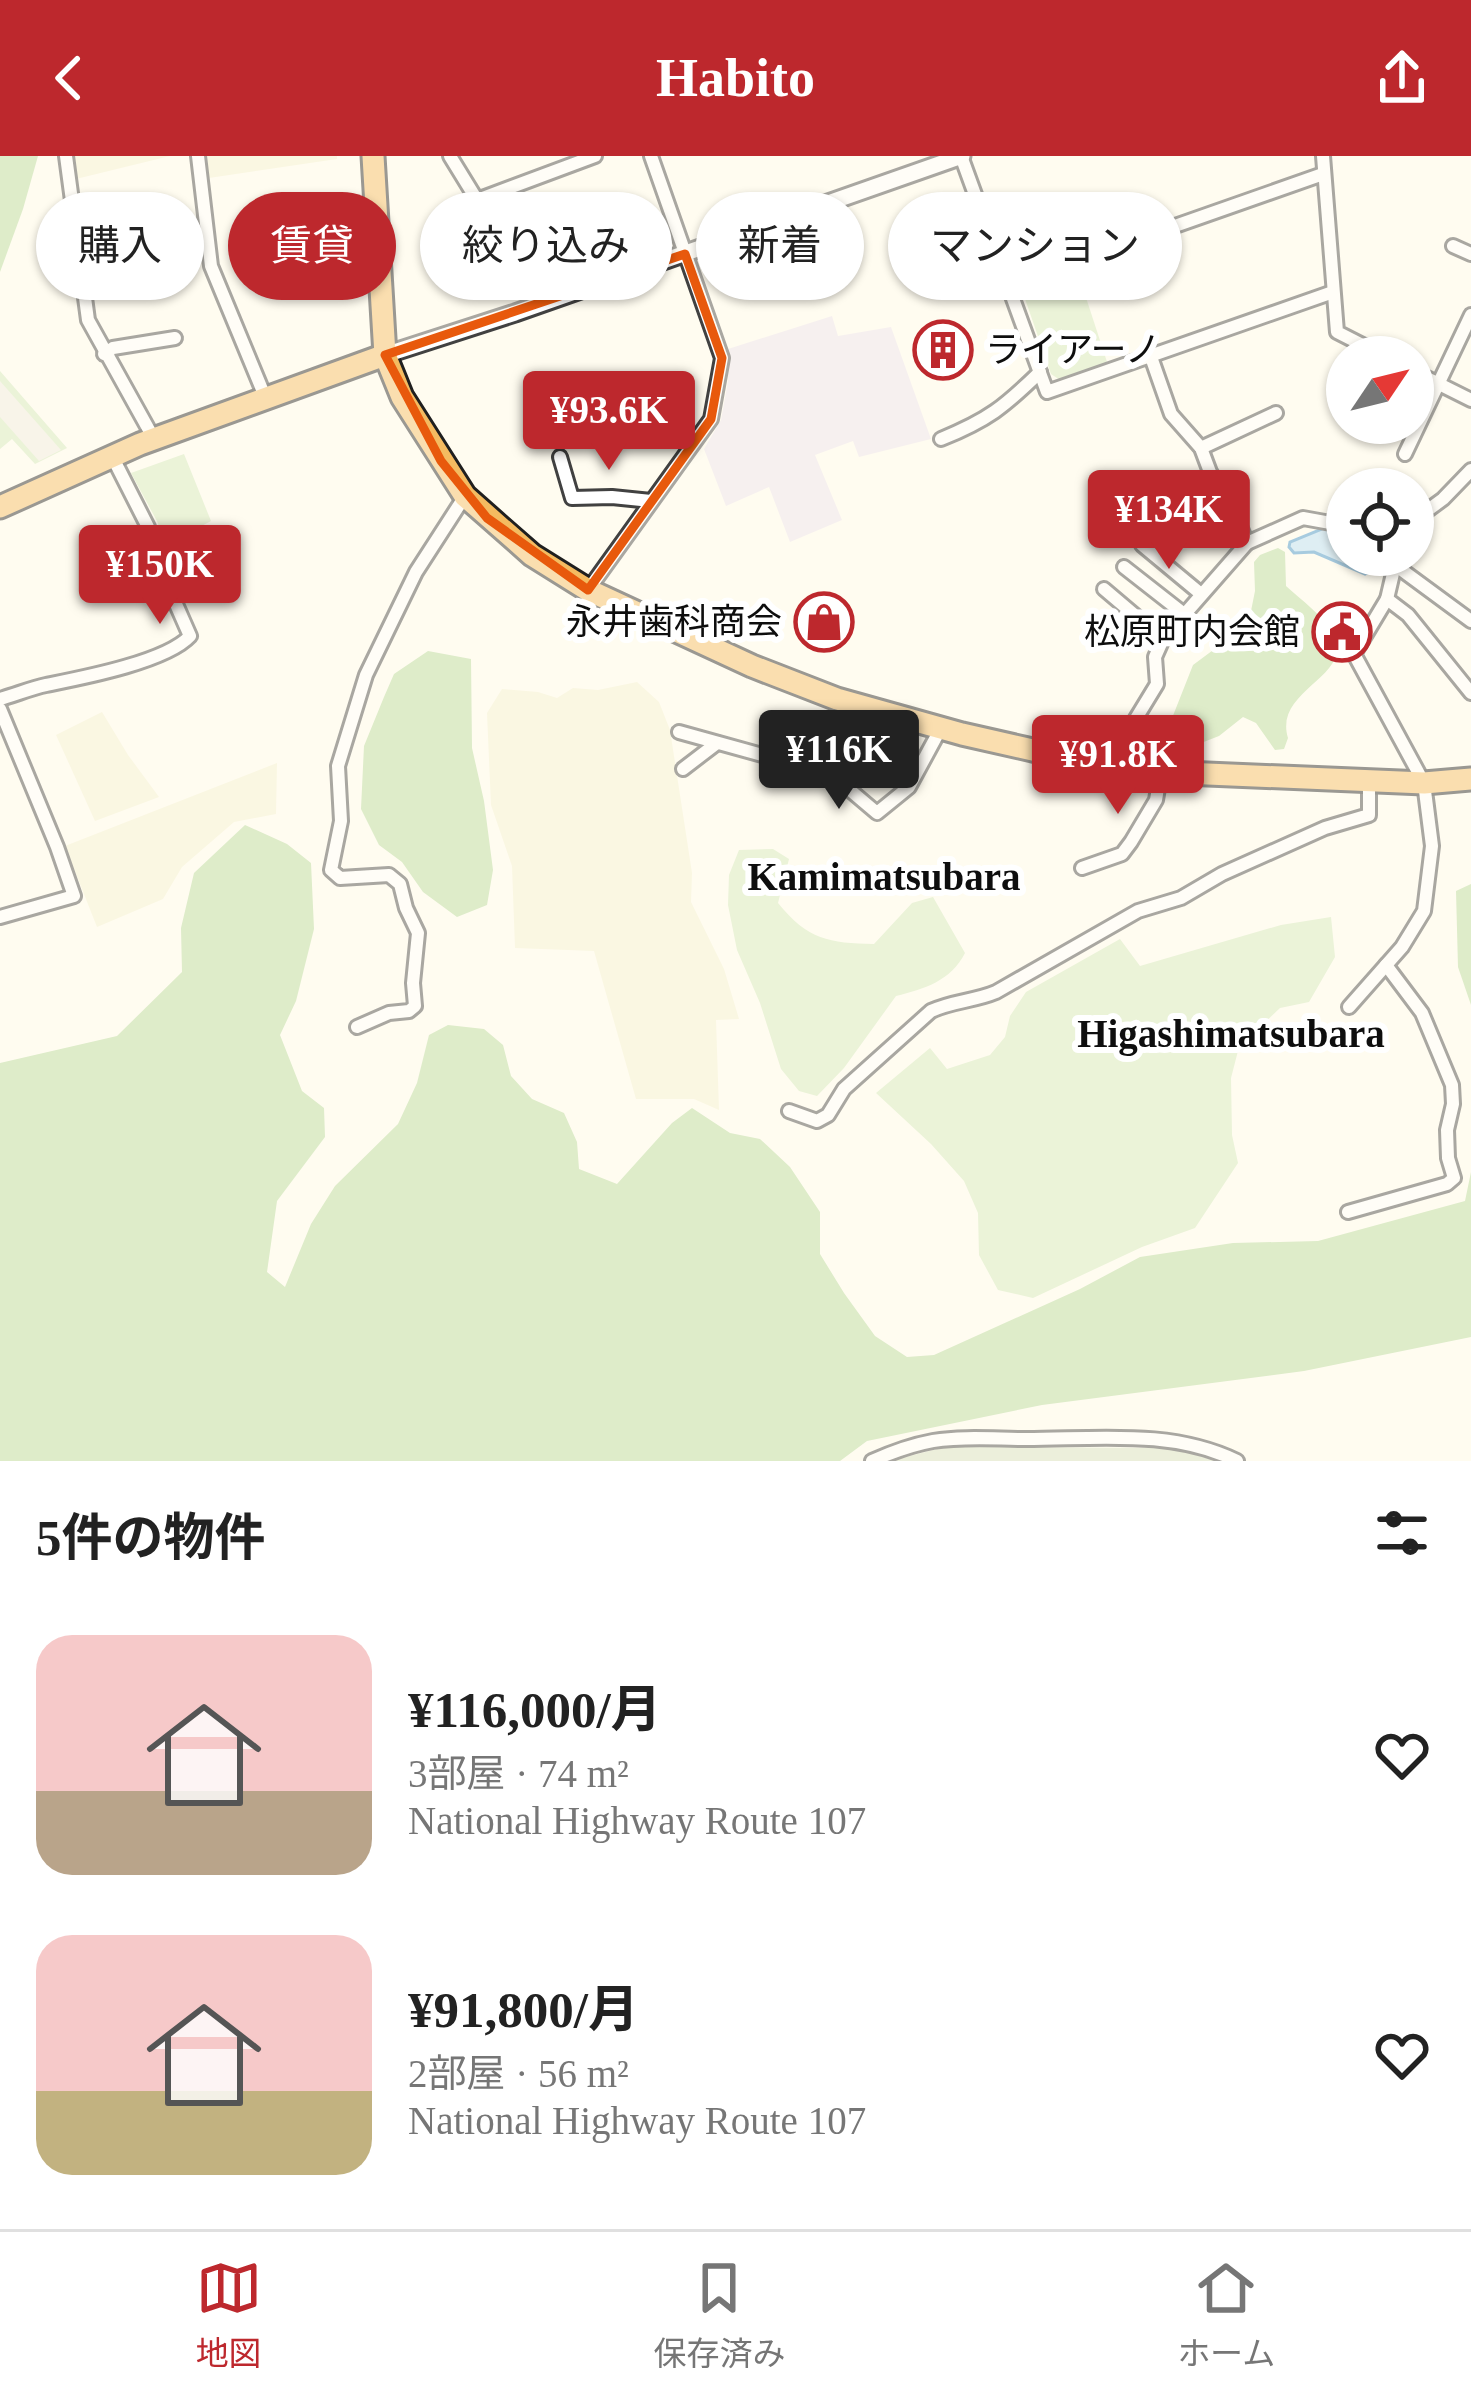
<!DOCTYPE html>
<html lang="ja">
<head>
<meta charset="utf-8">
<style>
  :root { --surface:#fff; --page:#f6f6f6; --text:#222; --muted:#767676; --line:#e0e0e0; --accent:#bd282d }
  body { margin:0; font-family:"Times New Roman","Noto Sans JP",serif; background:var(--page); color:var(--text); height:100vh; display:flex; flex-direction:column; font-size:45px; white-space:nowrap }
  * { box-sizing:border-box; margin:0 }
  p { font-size:39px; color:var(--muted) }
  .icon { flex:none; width:66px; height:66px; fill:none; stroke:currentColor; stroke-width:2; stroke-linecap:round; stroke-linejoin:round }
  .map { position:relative; height:1305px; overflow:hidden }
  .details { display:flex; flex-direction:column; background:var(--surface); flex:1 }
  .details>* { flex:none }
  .top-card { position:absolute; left:36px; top:36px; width:1401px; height:108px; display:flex; gap:24px }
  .needle { width:78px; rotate:55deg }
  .buttons { position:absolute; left:1326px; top:180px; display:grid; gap:24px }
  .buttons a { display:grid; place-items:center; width:108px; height:108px; border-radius:50%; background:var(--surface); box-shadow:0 3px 9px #0004; font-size:60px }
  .price { position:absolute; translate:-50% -102px; padding:0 27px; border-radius:12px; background:var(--accent); color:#fff; font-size:39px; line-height:78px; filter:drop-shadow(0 3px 6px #0008) }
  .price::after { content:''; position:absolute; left:50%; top:72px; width:36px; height:27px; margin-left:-18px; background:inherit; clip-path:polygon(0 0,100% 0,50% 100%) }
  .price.active { background:#222; color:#fff }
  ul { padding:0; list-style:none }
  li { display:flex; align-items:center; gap:36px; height:300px; padding:0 36px }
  li span { display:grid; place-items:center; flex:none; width:336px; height:240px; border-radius:36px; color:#555 }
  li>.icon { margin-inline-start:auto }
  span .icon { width:144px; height:144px; fill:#fffc; stroke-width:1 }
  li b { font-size:51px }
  h2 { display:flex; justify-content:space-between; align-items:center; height:144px; padding:0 36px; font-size:51px }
  .pill { padding:0 42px; border-radius:54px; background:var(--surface); box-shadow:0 3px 9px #0004; font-size:42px; line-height:108px }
  .pill.active { background:var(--accent); color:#fff }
  header { display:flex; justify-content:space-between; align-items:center; height:156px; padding:0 36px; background:var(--accent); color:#fff; font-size:54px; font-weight:700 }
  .menu { display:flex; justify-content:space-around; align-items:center; height:168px; border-top:3px solid var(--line); background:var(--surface); font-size:33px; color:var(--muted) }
  .menu a { display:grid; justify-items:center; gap:6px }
  .menu .active { color:var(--accent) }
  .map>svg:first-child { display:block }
  .industrial { fill:#ece3ed }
  .farmland { fill:#f4f2d0 }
  .green { fill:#d2e9ba }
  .forest { fill:#b5d999 }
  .cemetery { fill:#d6e1c1 }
  .plaza { fill:#efebdf }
  .water { fill:#b5ddf5; stroke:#3d91cb; stroke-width:3 }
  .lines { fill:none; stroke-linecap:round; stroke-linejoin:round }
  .minor-casing { stroke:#414141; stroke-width:18 }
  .tertiary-casing { stroke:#414141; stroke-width:21 }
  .trunk-casing { stroke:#1f1f1f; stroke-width:27 }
  .minor { stroke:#fff; stroke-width:12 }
  .tertiary { stroke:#fff; stroke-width:15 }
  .trunk { stroke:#f4bb61; stroke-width:21 }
  .marked { fill:none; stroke:#e8590c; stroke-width:9; stroke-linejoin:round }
  .labels { text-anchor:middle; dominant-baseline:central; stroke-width:12; stroke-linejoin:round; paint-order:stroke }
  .poi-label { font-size:36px; fill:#0e0e0e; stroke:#fff; text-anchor:end }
  .neighbourhood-label { font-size:39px; font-weight:bold; fill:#0e0e0e; stroke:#fff }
</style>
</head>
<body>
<header><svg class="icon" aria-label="back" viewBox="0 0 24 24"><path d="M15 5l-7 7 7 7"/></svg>Habito<svg class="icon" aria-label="share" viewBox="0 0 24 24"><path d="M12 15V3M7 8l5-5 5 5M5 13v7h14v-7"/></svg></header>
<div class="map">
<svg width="1471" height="1305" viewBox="0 0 1471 1305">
  <rect width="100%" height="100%" fill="#fffcf0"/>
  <path class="industrial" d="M832,160L838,180L891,171L931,283L859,301L853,285L815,299L842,364L790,386L769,331L726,350L704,293L721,264L728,225V193Z"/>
  <g class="farmland">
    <path d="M73,0H170L76,23Z"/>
    <path d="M207,0H337V3L209,22Z"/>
    <path d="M637,526L659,546L670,574L692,717L691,746L724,813L739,863L716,864L719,954L694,943H636L594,795L515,792L512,710L491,649L487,557L502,533L538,536L557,542L573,532L598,534Z"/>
    <path d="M102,556L128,599L159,641L95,665L56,579Z"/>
    <path d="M277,607L276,658L234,666L182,711L163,743L97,771L65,690Z"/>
  </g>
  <g class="green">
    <path d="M1076,111L1108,209L1060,224L1051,218L1023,137L1027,127Z"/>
    <path d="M0,215L67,292L35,308L12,283L0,293Z"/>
    <path d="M184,298L211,365L162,391L158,367L131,317Z"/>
    <path d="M773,693L789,703L778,747C808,784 829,787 874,788L912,747L933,741L965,797C951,825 924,833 896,840L844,912L817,940L799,935L781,913L760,847L737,794L728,749L729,719L739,694Z"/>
    <path d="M1331,761L1335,801L1309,846L1280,852L1239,891L1231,922L1232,979L1238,1007L1195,1072L1142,1091L1033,1142L998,1134L979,1099L978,1057L964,1025L931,988L876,937L930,892L947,913L990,899L1005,881L1010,860L1026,836L1120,783L1140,810L1281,769Z"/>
  </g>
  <g class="forest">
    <path d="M0,0H38L23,53L0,116Z"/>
    <path d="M1278,392L1285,396L1286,430C1301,444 1323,459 1333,478C1356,521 1273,533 1288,582L1284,593L1275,594L1256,567L1243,561L1219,580L1201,587L1172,591L1163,585L1193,509L1232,480L1251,455L1255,435L1254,406L1260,399Z"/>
    <path d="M428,495L471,503L472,592L484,645L493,714L487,749L457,761L423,736L402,706L379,689L361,653L364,590L384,541L394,518Z"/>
    <path d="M245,669L287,688L311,707L314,773L296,845L280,879L302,935L324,952L325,981L277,1045L267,1116L285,1131L311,1068L335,1030L398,968L417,927L429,879L448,869L484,873L503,889L511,920L532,943L564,957L577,986L579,1013L617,1028L672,967L692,952L730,977L760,983L790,1011L820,1056V1098L844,1137L875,1180L907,1201L934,1199L1080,1133L1140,1101L1233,1087L1318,1085L1465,1045L1471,1016V1181L1304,1215L1042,1249L867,1285L840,1305H0V907L117,880L182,816L181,772L194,717Z"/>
    <path d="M1471,728V849L1458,811L1456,735Z"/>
  </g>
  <path class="cemetery" d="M945,1291L1173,1292L1216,1305H890Z"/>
  <path class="plaza" d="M0,225L61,294L39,305L0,261Z"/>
  <path class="water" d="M1324,372L1347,380V399H1379L1384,409L1365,418L1314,396L1294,397L1289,391L1290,386Z"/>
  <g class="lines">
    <g class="minor-casing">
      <g id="minor">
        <path d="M66,0L88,164L154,283"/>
        <path d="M198,0L211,110L266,243"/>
        <path d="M450,0L477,44L595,0"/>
        <path d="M961,0L1047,236L1333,136"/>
        <path d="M1323,0L1337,176L1386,201"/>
        <path d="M1453,90L1471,98"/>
        <path d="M1007,129L1323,18"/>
        <path d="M104,198L113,192L175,182"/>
        <path d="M1151,201L1171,258L1201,292L1210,316L1234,356L1247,387L1303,362L1347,370"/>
        <path d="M1413,215L1471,244"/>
        <path d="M941,283C988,264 1004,251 1040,216"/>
        <path d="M1201,292L1276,257"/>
        <path d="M1405,298L1471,159"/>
        <path d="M560,301L572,342L612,341L651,345"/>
        <path d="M1413,365L1443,343L1471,314"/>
        <path d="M1142,389L1201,438"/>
        <path d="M1395,409L1471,465"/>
        <path d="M1124,411L1184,458"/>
        <path d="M1104,433L1163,483"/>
        <path d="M588,434L711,263L722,202L651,0"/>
        <path d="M1387,443L1408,459L1471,537"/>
        <path d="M0,543C15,539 31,532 46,529C81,522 166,506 190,480L154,398L148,371L112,300"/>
        <path d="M0,553L57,691L74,740L0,761"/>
        <path d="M679,576L831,618L877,657L909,631L941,572"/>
        <path d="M1140,612L1129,574L1157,528L1155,501L1163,483L1247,387"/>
        <path d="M683,613L717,587"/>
        <path d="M1082,712L1122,698L1131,686L1156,644L1161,614"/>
        <path d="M1349,851L1402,791L1424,755L1432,690L1424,627L1354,498L1387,443L1395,409L1389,399"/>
        <path d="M357,871L389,857L409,855L415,850L413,827L418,777L406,752L400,728L389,719L340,722L331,714L341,665L338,610L366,519L416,416L465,340"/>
        <path d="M789,955L817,965L828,959L844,933L931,855C952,845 975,845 996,836L1138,755L1181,742L1222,718L1325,672L1369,659V625"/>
        <path d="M1348,1056L1447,1028L1454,1022L1448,1002L1447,974L1453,948L1452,929L1422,857L1386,809"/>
        <path d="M872,1305C892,1296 911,1289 933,1285C963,1280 996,1283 1026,1283C1097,1283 1172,1273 1237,1305"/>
      </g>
    </g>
    <g class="tertiary-casing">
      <path id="tertiary" d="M385,199L515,157L962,0"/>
    </g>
    <g class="trunk-casing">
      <g id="trunk">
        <path d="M373,0L385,199L402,241L465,340L532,399L588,434L752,510L837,543L962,578L1037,595L1184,617L1424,627L1471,623"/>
        <path d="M0,351L140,288L385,199"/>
      </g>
    </g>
    <use href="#minor" class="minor"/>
    <use href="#tertiary" class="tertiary"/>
    <use href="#trunk" class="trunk"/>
  </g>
  <path d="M0 0H1471V1305H0ZM685,98L722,202L711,263L588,434L487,362L441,305L385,199Z" fill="#fffcf0" fill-opacity=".55" fill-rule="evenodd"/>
  <path class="marked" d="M685,98L722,202L711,263L588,434L487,362L441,305L385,199Z"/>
  <defs>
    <g id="building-ring" transform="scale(3)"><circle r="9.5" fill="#fff" stroke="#bd282d" stroke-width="1.5"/><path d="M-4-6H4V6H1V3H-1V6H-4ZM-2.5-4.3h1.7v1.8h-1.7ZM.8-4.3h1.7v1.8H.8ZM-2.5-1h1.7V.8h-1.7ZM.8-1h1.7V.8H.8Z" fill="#bd282d"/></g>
    <g id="shop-ring" transform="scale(3)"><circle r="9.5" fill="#fff" stroke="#bd282d" stroke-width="1.5"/><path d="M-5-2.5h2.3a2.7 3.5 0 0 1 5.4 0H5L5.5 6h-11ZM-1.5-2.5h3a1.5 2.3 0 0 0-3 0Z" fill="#bd282d"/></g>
    <g id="civic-ring" transform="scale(3)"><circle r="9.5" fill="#fff" stroke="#bd282d" stroke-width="1.5"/><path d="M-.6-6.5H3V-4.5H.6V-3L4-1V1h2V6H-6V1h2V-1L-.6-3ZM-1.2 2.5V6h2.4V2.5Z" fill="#bd282d"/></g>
  </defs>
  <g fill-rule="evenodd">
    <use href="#building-ring" x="943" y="194"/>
    <use href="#shop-ring" x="824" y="466"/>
    <use href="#civic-ring" x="1342" y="476"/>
  </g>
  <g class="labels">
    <g class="poi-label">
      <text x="985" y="194" text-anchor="start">ライアーノ</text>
      <text x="782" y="466">永井歯科商会</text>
      <text x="1300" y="476">松原町内会館</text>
    </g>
    <g class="neighbourhood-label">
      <text x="884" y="720">Kamimatsubara</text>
      <text x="1231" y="877">Higashimatsubara</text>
    </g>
  </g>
</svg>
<div class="buttons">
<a><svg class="needle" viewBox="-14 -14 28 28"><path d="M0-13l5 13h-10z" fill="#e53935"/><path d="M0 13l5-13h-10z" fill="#767676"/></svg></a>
<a><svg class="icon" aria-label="locate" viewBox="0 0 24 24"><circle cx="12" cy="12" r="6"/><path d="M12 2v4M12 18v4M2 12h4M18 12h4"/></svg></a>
</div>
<b class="price" style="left:609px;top:317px">¥93.6K</b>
<b class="price" style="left:1169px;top:416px">¥134K</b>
<b class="price" style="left:160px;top:471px">¥150K</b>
<b class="price active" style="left:839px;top:656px">¥116K</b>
<b class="price" style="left:1118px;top:661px">¥91.8K</b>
<div class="top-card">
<a class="pill">購入</a>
<a class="pill active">賃貸</a>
<a class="pill">絞り込み</a>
<a class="pill">新着</a>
<a class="pill">マンション</a>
</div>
</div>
<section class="details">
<h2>5件の物件<svg class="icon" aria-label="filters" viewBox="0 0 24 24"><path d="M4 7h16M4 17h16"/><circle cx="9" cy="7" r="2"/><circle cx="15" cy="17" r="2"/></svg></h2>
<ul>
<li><span style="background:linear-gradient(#f6c9c9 65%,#b9a48a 0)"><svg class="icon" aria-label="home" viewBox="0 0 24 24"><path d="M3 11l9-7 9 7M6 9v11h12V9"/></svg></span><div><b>¥116,000/月</b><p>3部屋 · 74 m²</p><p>National Highway Route 107</p></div><svg class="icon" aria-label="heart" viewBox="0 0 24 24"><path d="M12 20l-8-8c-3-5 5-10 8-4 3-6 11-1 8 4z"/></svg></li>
<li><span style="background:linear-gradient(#f6c9c9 65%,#c2b280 0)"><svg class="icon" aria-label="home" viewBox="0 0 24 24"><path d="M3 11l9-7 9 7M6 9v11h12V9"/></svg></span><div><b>¥91,800/月</b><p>2部屋 · 56 m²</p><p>National Highway Route 107</p></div><svg class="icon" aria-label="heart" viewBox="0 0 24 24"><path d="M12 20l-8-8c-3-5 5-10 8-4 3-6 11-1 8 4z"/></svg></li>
</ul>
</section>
<nav class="menu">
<a class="active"><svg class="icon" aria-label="map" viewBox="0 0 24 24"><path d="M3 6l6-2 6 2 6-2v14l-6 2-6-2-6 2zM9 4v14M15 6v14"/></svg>地図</a>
<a><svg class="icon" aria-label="saved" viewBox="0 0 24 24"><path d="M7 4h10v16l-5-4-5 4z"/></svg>保存済み</a>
<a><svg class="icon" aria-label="home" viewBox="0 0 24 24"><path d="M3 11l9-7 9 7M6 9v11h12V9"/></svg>ホーム</a>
</nav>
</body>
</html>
